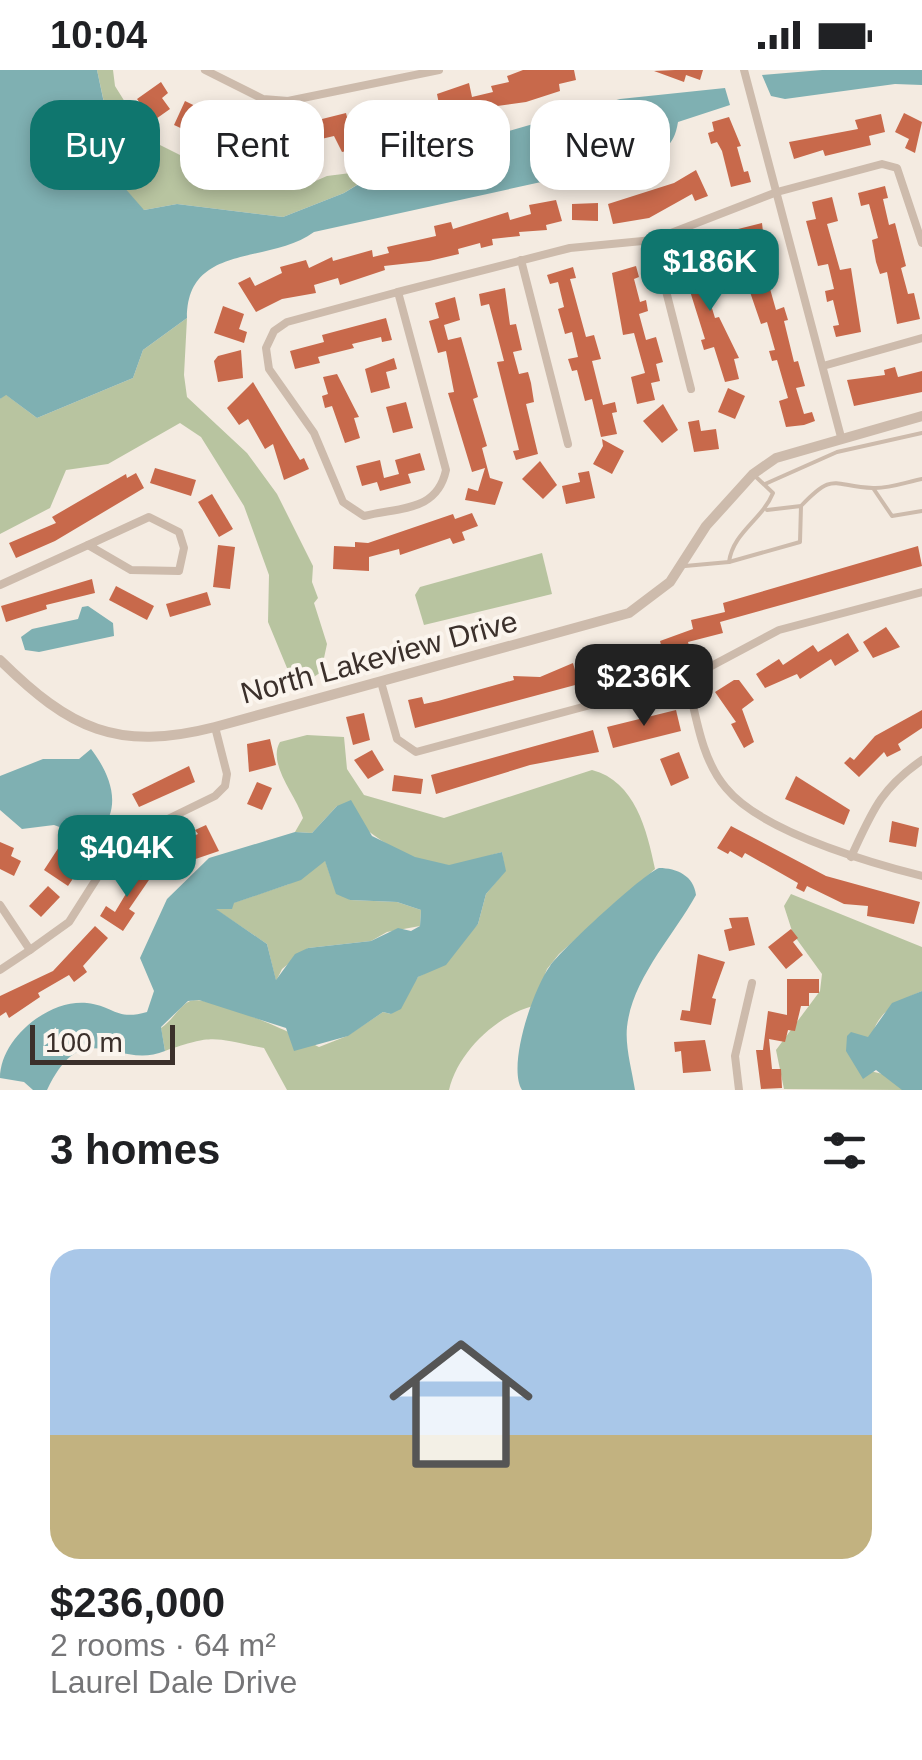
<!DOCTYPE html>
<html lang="en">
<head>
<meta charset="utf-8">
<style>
  :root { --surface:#fff; --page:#f6f6f6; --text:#202124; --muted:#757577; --line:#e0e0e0; --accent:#0f766e }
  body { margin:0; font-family:Arial,sans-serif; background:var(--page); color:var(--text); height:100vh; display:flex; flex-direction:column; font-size:38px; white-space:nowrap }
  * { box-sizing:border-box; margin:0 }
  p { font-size:32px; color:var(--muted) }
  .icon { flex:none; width:55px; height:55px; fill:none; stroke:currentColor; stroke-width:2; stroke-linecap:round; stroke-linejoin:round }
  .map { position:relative; height:1020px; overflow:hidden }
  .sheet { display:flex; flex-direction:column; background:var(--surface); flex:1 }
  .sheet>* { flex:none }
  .banner { position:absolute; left:30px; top:30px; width:862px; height:90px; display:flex; gap:20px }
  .scale { position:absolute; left:30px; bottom:25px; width:145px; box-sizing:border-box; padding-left:10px; border:5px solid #3b302b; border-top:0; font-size:28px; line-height:35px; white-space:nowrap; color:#3b302b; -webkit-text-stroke:8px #fbf5ee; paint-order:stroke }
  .price { position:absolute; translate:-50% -85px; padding:0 22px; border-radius:20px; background:var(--accent); color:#fff; font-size:32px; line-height:65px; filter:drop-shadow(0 2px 5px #0008) }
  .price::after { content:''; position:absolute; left:50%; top:60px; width:30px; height:22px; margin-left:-15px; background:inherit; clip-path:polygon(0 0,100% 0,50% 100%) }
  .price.on { background:#222; color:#fff }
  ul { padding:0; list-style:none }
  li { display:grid; align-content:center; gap:20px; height:530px; padding:0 50px }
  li+li { border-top:2px solid var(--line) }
  li span { display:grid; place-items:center; height:310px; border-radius:30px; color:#555 }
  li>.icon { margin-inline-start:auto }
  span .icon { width:180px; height:180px; fill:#fffc; stroke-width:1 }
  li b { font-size:42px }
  h2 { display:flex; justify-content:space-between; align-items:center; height:120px; padding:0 50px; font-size:42px }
  .chip { padding:0 35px; border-radius:30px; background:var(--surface); box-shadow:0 5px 15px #0003; font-size:35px; line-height:90px }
  .chip.on { background:var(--accent); color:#fff }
  .status { display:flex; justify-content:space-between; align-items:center; height:70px; padding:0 50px; background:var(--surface); direction:ltr }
  .status svg { height:28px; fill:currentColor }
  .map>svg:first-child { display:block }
  .green { fill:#b8c4a0 }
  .water { fill:#7fb0b2; fill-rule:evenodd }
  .building { fill:#c8694b }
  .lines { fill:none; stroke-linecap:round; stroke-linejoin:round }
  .service { stroke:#cdbbac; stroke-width:4 }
  .minor { stroke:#cdbbac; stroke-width:8 }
  .tertiary { stroke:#cdbbac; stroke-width:10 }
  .labels { text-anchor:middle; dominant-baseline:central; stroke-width:8; stroke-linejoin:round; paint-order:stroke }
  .street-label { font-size:30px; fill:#3b302b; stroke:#fbf5ee }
</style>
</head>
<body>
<div class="status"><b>10:04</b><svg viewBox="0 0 49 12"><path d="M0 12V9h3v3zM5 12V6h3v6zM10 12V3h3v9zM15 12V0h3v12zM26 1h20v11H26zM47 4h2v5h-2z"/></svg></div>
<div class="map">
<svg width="922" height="1020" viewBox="0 0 922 1020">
  <rect width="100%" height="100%" fill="#f4ebe1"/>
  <g class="green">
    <path d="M97,0H113L115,16L148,69L244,117L272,112L304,116L327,106L382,99L344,123L283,147L177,134L144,140L66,108L79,63L68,34L108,51Z"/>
    <path d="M187,248L184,305L187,327L247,383L277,424L313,496L312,512L318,528L314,533L327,574L321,602L301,616L287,598L268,552L269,505L244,436L201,367L180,353L108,394L66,400L50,438L0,464V329L5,324L37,348L133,308L143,280Z"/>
    <path d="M542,483L552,524L424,555L415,525L420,517Z"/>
    <path d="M307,665L344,667L347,699L364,725L444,748L592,700C635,711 647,760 655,799L559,884L547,899L533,936C496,946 458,982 449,1020H287L264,978C214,969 216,963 165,981L161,958C172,951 180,935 190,931C208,924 300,966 319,977L347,966L383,942L391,944L418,907L435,898L478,854L486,824L505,801L502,782C485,786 464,796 447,795C405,793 368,762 337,736L312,763L295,762L303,748C296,725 267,694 280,672Z"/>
    <path d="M325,790L331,808L350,830L397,832L421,840L420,856L387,862L371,871L308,878L282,899L276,911L267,874L215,839L289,814Z"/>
    <path d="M791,824L922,877V921C879,939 867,954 870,1001L887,1005L903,1020L784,1019L776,980L820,921L822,904L793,864L784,836Z"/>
  </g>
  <g class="water">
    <path d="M0,0H97L108,52L68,35L79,63L66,107L102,92L144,140L177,134L283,147L344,123L390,95L620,29L725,18L730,35L678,52C674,78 662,82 637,91L314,162C270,195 187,172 187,248L143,280L133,308L37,348L6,325L0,329Z"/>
    <path d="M822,0H922V15L895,14L785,29L771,26L762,5Z"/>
    <path d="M88,536L113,553L114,566L39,582L25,580L21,567L32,559L78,549L82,537Z"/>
    <path d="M91,679C108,701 124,735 100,761L84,766L54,755L22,759L0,740V706L43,689H79Z"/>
    <path d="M351,730L372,766L415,787L449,795L502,782L506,801L486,824L478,854L446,895L418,907L401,939L391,944L383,942L348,966L294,981L286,958L199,930L188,931L161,957L165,981C116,1001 84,942 47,1020H33L24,1012L0,1008C0,969 48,929 87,933C114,936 116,951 147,942L154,921L140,888L167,829L209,788L295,762L312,763L337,736ZM325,791L336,824L350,830L397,832L421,840L420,856L411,861L398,858L371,871L308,878L295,884L276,910L267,874L216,839H232L234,833L301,810Z"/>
    <path d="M659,798C677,798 694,806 696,825C674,865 632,909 627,957C625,977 632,1000 635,1020H522C507,996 533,919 550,896C561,880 643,804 659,798Z"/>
    <path d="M922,921V1020H902L876,1000L863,1009L846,981L847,966L851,962L868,967L892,933Z"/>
  </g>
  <g class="building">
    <path d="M523,0H574L576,10L559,14L560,21L526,32L490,37L492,44L458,47L459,53L430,59L428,50L394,59L388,34L416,33L417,39L439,34L437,24L469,13L472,27L493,22L491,16L509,12L507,6Z"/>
    <path d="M675,0H703L700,10L686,5L684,12L654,1Z"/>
    <path d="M161,12L168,23L162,28L170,39L153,51L137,29Z"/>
    <path d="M185,31L216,46L220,38L231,43L228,50L241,56L232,74L202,60L194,75L183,70L187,61L174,55Z"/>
    <path d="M346,43L355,79L342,82L334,66L317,70L319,78L290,80L284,57L298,54L299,62L320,57L318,50Z"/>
    <path d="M904,43L922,52L915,83L905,78L909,69L895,62Z"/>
    <path d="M881,44L885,62L869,66L871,75L825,86L823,80L794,89L789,72L858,59L855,50Z"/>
    <path d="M729,47L741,76L737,77L744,102L748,101L751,112L731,117L722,81L717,72L711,74L708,63L714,61L712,52Z"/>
    <path d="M696,100L708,126L695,131L692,124L649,148L613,154L608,134L674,113Z"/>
    <path d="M885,116L888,128L883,129L889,155L895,153L906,196L901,198L908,224L914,223L920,249L897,254L887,202L880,204L876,192L872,170L878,168L869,134L861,136L858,123Z"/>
    <path d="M832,127L838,151L827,154L840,200L851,198L861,262L836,267L833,256L839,255L833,230L827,232L825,221L834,219L828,194L818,196L806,151L816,149L812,132Z"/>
    <path d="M556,130L562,151L546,155L547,160L519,162L520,166L492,169L493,175L481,178L480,173L458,179L459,184L429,191L384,196L385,200L340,215L338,208L314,215L316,223L282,229L256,242L238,213L250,207L255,216L282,203L280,197L306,190L309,198L332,187L333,191L372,180L373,187L389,183L387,177L436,166L434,156L451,152L453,159L508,142L510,150L531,144L529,135Z"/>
    <path d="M598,133V151L572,150V134Z"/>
    <path d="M762,153L766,188L772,187L775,198L765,201L776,240L784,237L788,250L784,251L794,292L798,291L805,316L796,318L804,344L812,342L815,351L804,355L786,357L779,331L788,328L777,290L772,291L769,281L775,280L767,252L761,254L741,196L746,194L738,159Z"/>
    <path d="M705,178L713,221L707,222L715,248L719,247L739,288L734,289L739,309L725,312L714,277L704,280L701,270L705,269L689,218L695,216L689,191L681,193L678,182Z"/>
    <path d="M636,196L639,207L634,209L640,232L646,230L648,241L639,244L646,270L656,267L663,292L656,294L660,311L651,313L655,330L637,334L631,307L645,303L634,263L623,265L612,203Z"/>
    <path d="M573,197L576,208L570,209L586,267L594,265L601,289L592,291L603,335L615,332L617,342L612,343L617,364L601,367L592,329L585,331L577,300L572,301L568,289L578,287L572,262L565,264L558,239L564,237L558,212L550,214L547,205Z"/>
    <path d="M505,218L510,255L516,254L522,280L513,282L519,304L528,302L531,313L534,332L526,334L538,384L516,390L513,381L519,380L497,292L504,291L489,234L481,236L479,224Z"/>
    <path d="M455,227L460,250L444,255L448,270L461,267L478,327L473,329L487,376L482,378L490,408L503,412L495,435L465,430L468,418L478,421L485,398L472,402L448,323L454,322L446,281L438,283L429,251L439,248L435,233Z"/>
    <path d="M223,236L244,244L239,259L247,262L244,273L214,263Z"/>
    <path d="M386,248L392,270L382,272L381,267L352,274L354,278L318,287L320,293L295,299L290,281L324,272L322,265Z"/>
    <path d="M241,280L243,308L218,312L214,291L218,286Z"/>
    <path d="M394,288L397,299L386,302L390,318L371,323L365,299Z"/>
    <path d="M895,297L898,307L922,301V322L854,336L847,310L885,305L884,300Z"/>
    <path d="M337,304L359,347L354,348L360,368L345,373L332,336L325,338L322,326L328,324L323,307Z"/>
    <path d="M253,312L300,390L304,388L309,399L284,410L273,374L265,379L248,349L239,355L227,338Z"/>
    <path d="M728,318L745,326L735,349L718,342Z"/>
    <path d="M406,332L413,358L393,363L386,337Z"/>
    <path d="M663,334L678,360L662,373L643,351Z"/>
    <path d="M699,350L701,361L716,359L719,379L694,382L688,352Z"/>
    <path d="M602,369L624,381L612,404L593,394L603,376Z"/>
    <path d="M420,383L425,400L408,404L411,413L380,421L377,412L362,416L356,396L380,390L384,408L399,404L395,390Z"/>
    <path d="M540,391L557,415L543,429L522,409Z"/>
    <path d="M155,398L196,410L191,426L150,413Z"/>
    <path d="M589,401L595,428L566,434L562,416L580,412L578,403Z"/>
    <path d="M136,403L144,418L55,471L16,488L9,473L56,453L52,447L126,404L127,408Z"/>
    <path d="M212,424L233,459L219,467L198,432Z"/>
    <path d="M472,443L478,456L462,462L465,470L453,474L450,468L400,485L399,479L369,487V501L333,499L334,476L355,477V472L368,473L453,444L455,449Z"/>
    <path d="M218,475L235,477L230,519L213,517Z"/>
    <path d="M918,476L922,496L720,552L723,563L688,572L691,583L665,590L660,571L693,559L691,550L725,542L723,533Z"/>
    <path d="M92,509L95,523L46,535L47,539L6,552L1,536Z"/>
    <path d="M116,516L154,536L147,550L109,530Z"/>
    <path d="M207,522L211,535L170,547L166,534Z"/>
    <path d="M886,557L900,577L873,588L863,572Z"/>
    <path d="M848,563L859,581L835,596L831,589L800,609L797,604L765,618L756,604L779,589L783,595L813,575L818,582Z"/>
    <path d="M619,584L623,603L596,610L591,590Z"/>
    <path d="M573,593L579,614L415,658L408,630L422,627L424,634L438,631L514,610L513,606L540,607Z"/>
    <path d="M734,610H739L754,630L742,639L754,672L744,678L731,654L736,652L715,622Z"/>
    <path d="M676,640L681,661L613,678L607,657Z"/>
    <path d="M922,640V658L898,674L901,680L887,687L884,682L859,707L844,693L850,687L854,690L875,666Z"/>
    <path d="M364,643L370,670L353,675L346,647Z"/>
    <path d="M593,660L599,682L530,695L436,724L431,705Z"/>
    <path d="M270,669L276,695L249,702L247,674Z"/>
    <path d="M372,680L384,700L368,709L354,690Z"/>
    <path d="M679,682L689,708L671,716L660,689Z"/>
    <path d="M189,696L195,712L139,737L132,724Z"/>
    <path d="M394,705L423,709L421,724L392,721Z"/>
    <path d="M796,706L850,740L844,755L785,729Z"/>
    <path d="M257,712L272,718L262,740L247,734Z"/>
    <path d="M892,751L919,758L916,777L889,772Z"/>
    <path d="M206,755L219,781L175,796L179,804L172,808L166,795L156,799L149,785L198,764L195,760Z"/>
    <path d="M731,756L826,806L920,832L914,854L867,846L868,836L844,834L807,816L804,822L796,818L798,813L745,783L742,788L730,781L728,784L717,778Z"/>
    <path d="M0,772L14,778L11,786L21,791L14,806L0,799Z"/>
    <path d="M59,777L77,788L68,803L74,807L68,816L44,800Z"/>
    <path d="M135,796L151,807L129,839L135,843L123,861L100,846L106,836L115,842L127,822L121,818Z"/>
    <path d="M48,816L60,827L41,847L29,836Z"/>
    <path d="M748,847L755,875L729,881L724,860L732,858L729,848Z"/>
    <path d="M95,856L108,868L83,896L87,902L74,912L69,905L38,923L40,927L9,948L6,942L0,946V926L53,901Z"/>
    <path d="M791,859L798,868L793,872L803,885L786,899L768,877Z"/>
    <path d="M698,884L725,892L712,928L716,929L711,955L680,950L682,940L690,941Z"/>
    <path d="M787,909H819V923H809V936H801L795,961L788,960L785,972L769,969L772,999H781L782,1018L761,1019L756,980H763L768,941L787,945Z"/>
    <path d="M705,970L711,1001L683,1003L681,981L675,982L674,972Z"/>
  </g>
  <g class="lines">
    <g class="service">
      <path d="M765,414L837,382L922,363"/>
      <path d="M873,418L892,446L922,441"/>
      <path d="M767,440L801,436C835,400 833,417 873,418C888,419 907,412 922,409"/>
      <path d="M729,492C733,462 762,450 773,423L755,406"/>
      <path d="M685,496L729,492L800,472L801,436"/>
    </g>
    <g class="minor">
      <path d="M205,0L263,29L288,31L439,0"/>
      <path d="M744,0L841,367"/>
      <path d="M653,170L691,319"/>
      <path d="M521,190L568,374"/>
      <path d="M398,222L446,400C437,442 400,437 364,446L343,432L314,363L269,299L266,278L274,261L287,252Z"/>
      <path d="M398,222L570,178L653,170L777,122L882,94L897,98L922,173"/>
      <path d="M823,296L922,268"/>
      <path d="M149,447L179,462L184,478L179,501L131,500L88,475Z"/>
      <path d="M0,515L88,475"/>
      <path d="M687,609C696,645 701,689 726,718C762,762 868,792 922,806"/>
      <path d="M381,612L397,669L416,682L687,609L779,560L922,522"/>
      <path d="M851,787C872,742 880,719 922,690"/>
      <path d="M0,835L30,880L0,900"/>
      <path d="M30,880L69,852L111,786L137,764L215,726L225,716L227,704L215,657"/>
      <path d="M739,1020L735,986L752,913"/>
    </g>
    <path class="tertiary" d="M0,590C70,659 117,682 215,657L629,543L670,512L706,456L753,404L776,388L922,346"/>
  </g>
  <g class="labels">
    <g class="street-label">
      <text transform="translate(379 587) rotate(-15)">North Lakeview Drive</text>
    </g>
  </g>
</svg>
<div class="scale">100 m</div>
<b class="price" style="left:710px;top:244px">$186K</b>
<b class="price on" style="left:644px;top:659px">$236K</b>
<b class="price" style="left:127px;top:830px">$404K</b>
<div class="banner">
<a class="chip on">Buy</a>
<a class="chip">Rent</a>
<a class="chip">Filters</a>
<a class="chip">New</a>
</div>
</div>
<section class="sheet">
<h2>3 homes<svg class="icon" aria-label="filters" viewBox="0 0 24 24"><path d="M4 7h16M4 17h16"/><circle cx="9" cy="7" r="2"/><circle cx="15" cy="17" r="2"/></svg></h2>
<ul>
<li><span style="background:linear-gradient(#a9c7e8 60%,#c2b280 0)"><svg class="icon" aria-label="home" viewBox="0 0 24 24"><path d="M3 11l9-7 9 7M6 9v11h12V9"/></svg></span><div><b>$236,000</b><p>2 rooms · 64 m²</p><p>Laurel Dale Drive</p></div></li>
</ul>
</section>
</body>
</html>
